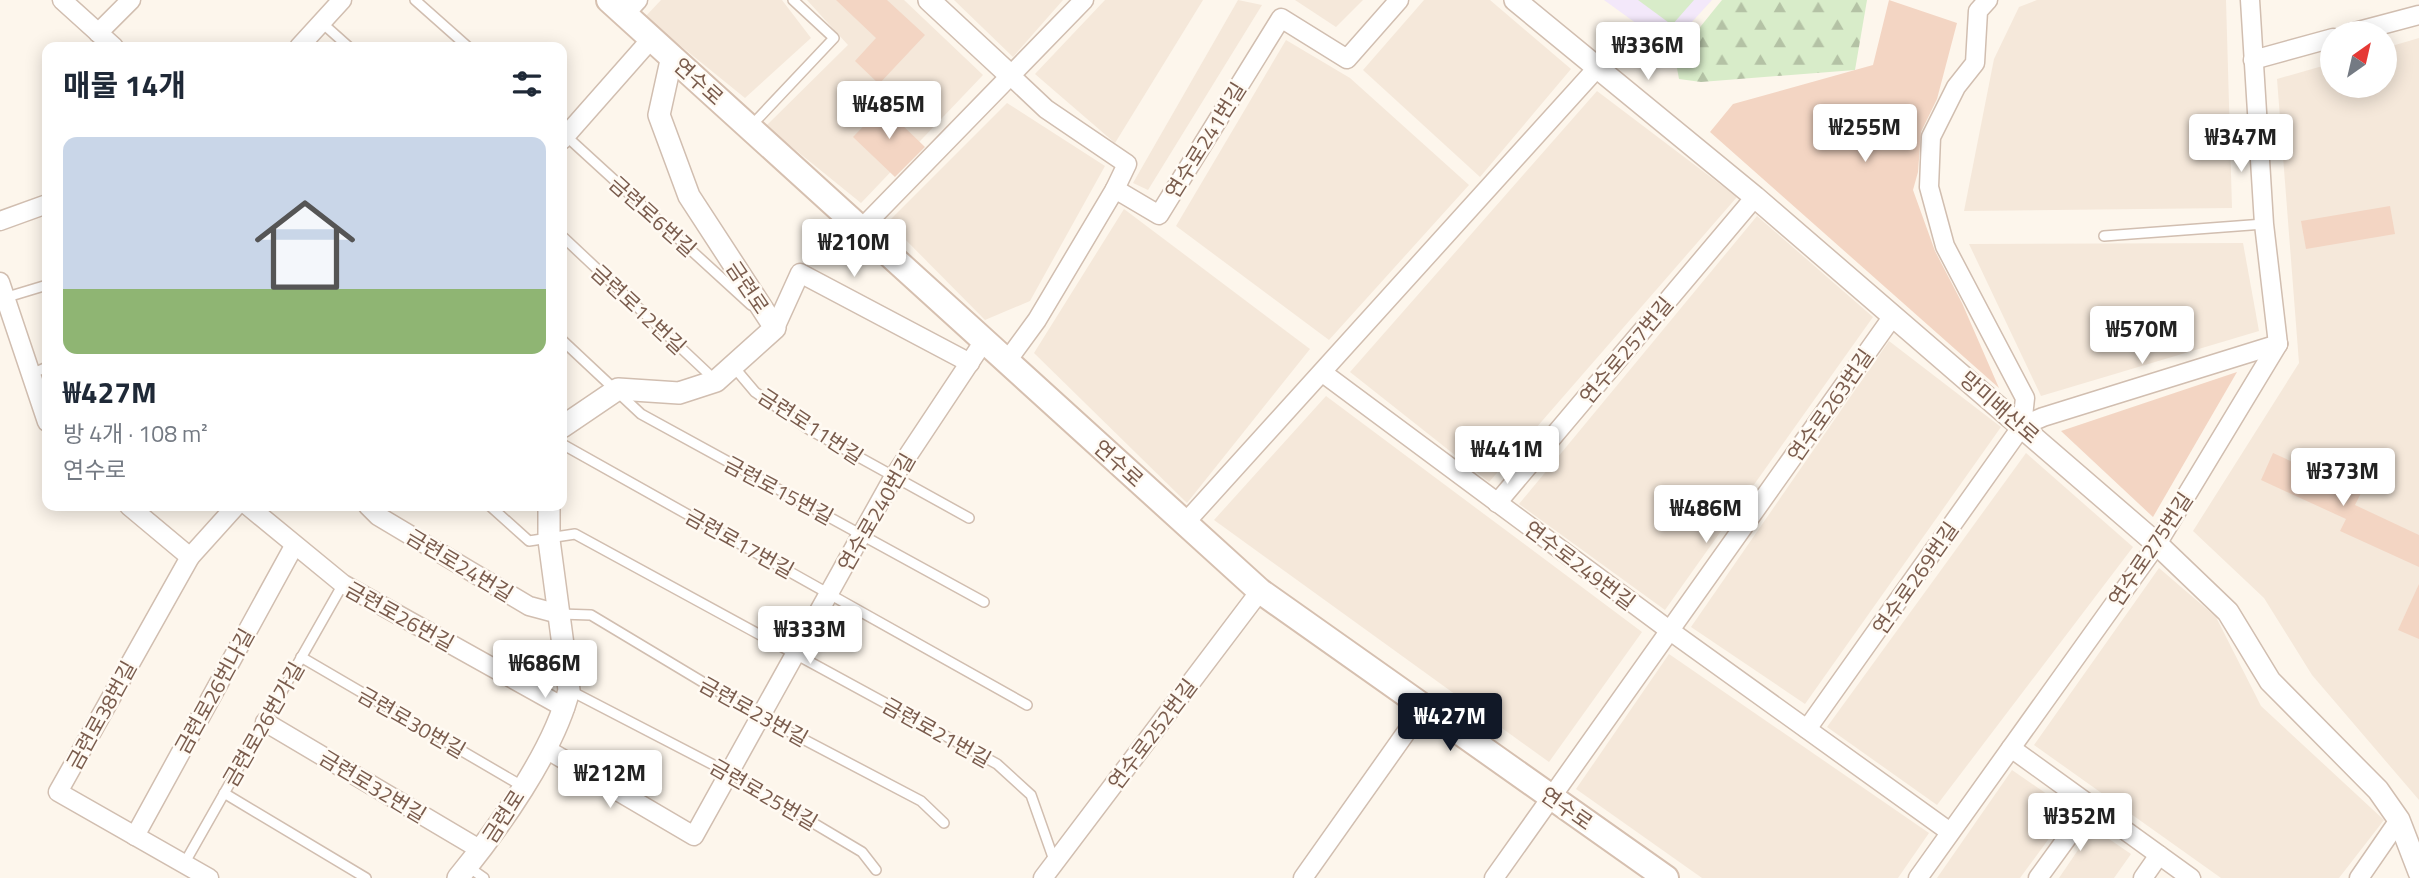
<!DOCTYPE html>
<html lang="ko">
<head>
<meta charset="utf-8">
<style>
  :root { --surface:#fff; --page:#f2f2f3; --text:#1f2937; --muted:#747a83; --accent:#111827 }
  body { margin:0; font-family:"Titillium Web","Noto Sans KR",sans-serif; background:var(--page); color:var(--text); height:100vh; display:flex; flex-direction:column; font-size:26px; white-space:nowrap }
  * { box-sizing:border-box; margin:0 }
  p { font-size:23px; color:var(--muted) }
  .icon { flex:none; width:38px; height:38px; fill:none; stroke:currentColor; stroke-width:2; stroke-linecap:round; stroke-linejoin:round }
  .map { position:relative; flex:1; overflow:hidden }
  .sheet { position:absolute; left:42px; top:42px; width:525px; height:469px; display:flex; flex-direction:column; background:var(--surface); border-radius:14px; box-shadow:0 4px 18px #0003 }
  .sheet>* { flex:none }
  .needle { width:46px; rotate:34deg }
  .buttons { position:absolute; left:2320px; top:21px; display:grid; gap:14px }
  .buttons a { display:grid; place-items:center; width:77px; height:77px; border-radius:50%; background:var(--surface); box-shadow:0 4px 18px #0003; font-size:35px }
  .price { position:absolute; translate:-50% -60px; padding:0 16px; border-radius:7px; background:#fff; color:#222; font-size:23px; line-height:46px; filter:drop-shadow(0 2px 4px #0008) }
  .price::after { content:''; position:absolute; left:50%; top:42px; width:21px; height:16px; margin-left:-10px; background:inherit; clip-path:polygon(0 0,100% 0,50% 100%) }
  .price.selected { background:var(--accent); color:#fff }
  ul { padding:0; list-style:none }
  li { display:grid; align-content:center; gap:14px; height:371px; padding:0 21px }
  li span { display:grid; place-items:center; height:217px; border-radius:14px; color:#555 }
  li>.icon { margin-inline-start:auto }
  span .icon { width:126px; height:126px; fill:#fffc; stroke-width:1 }
  li b { font-size:30px }
  h2 { display:flex; justify-content:space-between; align-items:center; height:84px; padding:0 21px; font-size:30px }
  .map>svg:first-child { display:block }
  .residential { fill:#f5e8da }
  .education { fill:#f3e8fa }
  .grass { fill:#d8ecc9 }
  .forest { fill:url(#forest-firs) }
  .building { fill:#f3d5c3 }
  .lines { fill:none; stroke-linecap:round; stroke-linejoin:round }
  .service-casing { stroke:#d1beb0; stroke-width:12 }
  .minor-casing { stroke:#d1beb0; stroke-width:21 }
  .tertiary-casing { stroke:#d1beb0; stroke-width:24 }
  .secondary-casing { stroke:#d6c0b0; stroke-width:28 }
  .service { stroke:#fff; stroke-width:9 }
  .minor { stroke:#fff; stroke-width:18 }
  .tertiary { stroke:#fff; stroke-width:21 }
  .secondary { stroke:#fff; stroke-width:24 }
  .labels { text-anchor:middle; dominant-baseline:central; stroke-width:5; stroke-linejoin:round; paint-order:stroke }
  .street-label { font-size:21px; fill:#7a5c4d; stroke:#fffaf3 }
</style>
</head>
<body>
<div class="map">
<svg width="2419" height="878" viewBox="0 0 2419 878">
  <defs>
    <pattern id="forest-firs" width="22" height="20" patternUnits="userSpaceOnUse" patternTransform="scale(1.75)"><rect width="22" height="20" fill="#d8ecc9"/><path d="M5 1l3.5 6h-7zM16 11l3.5 6h-7z" fill="#b4c2a5"/></pattern>
  </defs>
  <rect width="100%" height="100%" fill="#fdf6ec"/>
  <g class="residential">
    <path d="M661,0H782L811,38L745,98L645,17Z"/>
    <path d="M807,0H904L983,75L861,203L766,126L848,45Z"/>
    <path d="M954,0H1063L1013,57Z"/>
    <path d="M1105,0H1203L1115,143L1035,74Z"/>
    <path d="M1238,0L1262,5L1148,190L1133,183Z"/>
    <path d="M1295,0H1363L1336,27Z"/>
    <path d="M1424,0H1490L1571,69L1480,177L1363,70Z"/>
    <path d="M2037,0H2226L2232,208L1964,211L1994,59L2019,7Z"/>
    <path d="M2419,38V800L2312,675L2264,598L2193,531L2299,363L2277,79L2333,63V86H2385V48Z"/>
    <path d="M1286,40L1350,78L1469,185L1329,340L1176,226Z"/>
    <path d="M1597,91L1737,197L1489,482L1350,372Z"/>
    <path d="M1007,103L1105,166L1030,301L985,320L888,222Z"/>
    <path d="M1124,209L1310,349L1187,503L1034,353Z"/>
    <path d="M1757,216L1873,317L1665,610L1519,504Z"/>
    <path d="M2243,243L2259,331L2041,396L1969,244Z"/>
    <path d="M1889,341L2001,427L1805,704L1691,627Z"/>
    <path d="M1326,396L1642,632L1549,762L1214,520Z"/>
    <path d="M2026,453L2133,547L1937,805L1827,727Z"/>
    <path d="M2159,568L2216,617L2261,706L2384,820L2339,878H2221L2034,745Z"/>
    <path d="M1669,654L1929,833L1898,878H1702L1576,789Z"/>
    <path d="M2012,770L2070,810L2020,878H1937Z"/>
    <path d="M2093,828L2131,854L2114,878H2059Z"/>
  </g>
  <path class="education" d="M1604,0H1712L1669,47Z"/>
  <path class="grass" d="M1638,0H1694L1672,25Z"/>
  <path class="forest" d="M1722,0H1867L1855,70L1701,82L1679,79L1675,58Z"/>
  <g class="building">
    <path d="M836,0H887L925,35L879,84L855,61L876,38Z"/>
    <path d="M1889,0L1957,23L1937,99L1921,132L1918,172L1913,190L1935,251L1962,303L1999,388L1710,132L1733,104L1873,65Z"/>
    <path d="M886,103L902,119L899,122L925,147L895,177L853,137Z"/>
    <path d="M2390,206L2395,234L2306,249L2301,221Z"/>
    <path d="M2237,372L2153,517L2061,431Z"/>
    <path d="M2273,453L2361,493L2355,505L2419,535V567L2340,531L2346,519L2261,480Z"/>
    <path d="M2419,584V639L2398,630Z"/>
  </g>
  <g class="lines">
    <g class="service-casing">
      <g id="service">
        <path d="M415,0L468,47"/>
        <path d="M321,22L349,47"/>
        <path d="M751,126L834,38L793,0"/>
        <path d="M565,135L751,305"/>
        <path d="M562,236L715,380"/>
        <path d="M2104,236L2264,224"/>
        <path d="M4,298L47,285"/>
        <path d="M562,340L641,414L984,602"/>
        <path d="M733,366L755,392L810,430L969,518"/>
        <path d="M31,374L47,367"/>
        <path d="M562,444L1027,705"/>
        <path d="M490,506L529,541L575,534L997,764L1031,795L1055,863"/>
        <path d="M560,614L591,615L761,717L921,801L944,823"/>
        <path d="M301,657L522,786"/>
        <path d="M569,690L729,773L862,852L876,870"/>
        <path d="M224,793L366,878"/>
        <path d="M184,864L343,584"/>
        <path d="M467,866L484,878"/>
      </g>
    </g>
    <g class="minor-casing">
      <g id="minor">
        <path d="M62,0L114,47"/>
        <path d="M1988,0L1978,11L1975,63L1956,87L1931,137L1929,187L1945,246L2025,398L2022,426"/>
        <path d="M2250,0L2264,224L2278,344"/>
        <path d="M625,14L638,0"/>
        <path d="M98,33L131,0"/>
        <path d="M2351,33L2419,15"/>
        <path d="M299,47L342,0"/>
        <path d="M2253,60L2333,38"/>
        <path d="M1012,77L1046,109L1127,164L1115,189"/>
        <path d="M562,140L652,38"/>
        <path d="M0,221L47,204"/>
        <path d="M861,229L1084,0"/>
        <path d="M0,282L47,422"/>
        <path d="M775,328L800,273L970,363"/>
        <path d="M1007,361L1037,320L1115,189L1159,215L1281,18L1347,59L1399,0"/>
        <path d="M1323,373L1669,630L1950,832"/>
        <path d="M1497,503L1755,197"/>
        <path d="M129,506L190,557L58,792L209,878"/>
        <path d="M248,506L343,584L565,708"/>
        <path d="M368,506L378,516L529,606L559,614"/>
        <path d="M1185,523L1597,68"/>
        <path d="M190,557L236,506"/>
        <path d="M265,722L481,850"/>
        <path d="M1807,729L2022,426L2043,417L2278,344"/>
        <path d="M2011,748L2191,878"/>
        <path d="M546,749L694,836L893,478L984,341"/>
        <path d="M135,836L294,546"/>
        <path d="M1043,878L1260,591"/>
        <path d="M1303,878L1424,707"/>
        <path d="M1494,878L1893,316"/>
        <path d="M1918,878L2157,544L2278,344"/>
        <path d="M2038,878L2091,805"/>
        <path d="M2143,878L2159,855"/>
        <path d="M2359,878L2399,820"/>
      </g>
    </g>
    <g class="tertiary-casing">
      <g id="tertiary">
        <path d="M929,0L1012,77"/>
        <path d="M1515,0L1755,197L2157,544L2228,612L2270,681L2378,790L2399,820L2419,872"/>
        <path d="M562,427L618,389L679,393L716,381L775,328L689,196L659,115L672,56"/>
        <path d="M458,878C498,829 554,751 569,690L549,540V506"/>
      </g>
    </g>
    <g class="secondary-casing">
      <path id="secondary" d="M609,0L1260,591L1666,878"/>
    </g>
    <use href="#service" class="service"/>
    <use href="#minor" class="minor"/>
    <use href="#tertiary" class="tertiary"/>
    <use href="#secondary" class="secondary"/>
  </g>
  <g class="labels">
    <g class="street-label">
      <text transform="translate(699 81) rotate(42)">연수로</text>
      <text transform="translate(1205 140) rotate(-58)">연수로241번길</text>
      <text transform="translate(653 216) rotate(42)">금련로6번길</text>
      <text transform="translate(748 287) rotate(56)">금련로</text>
      <text transform="translate(639 309) rotate(43)">금련로12번길</text>
      <text transform="translate(1626 350) rotate(-50)">연수로257번길</text>
      <text transform="translate(1830 405) rotate(-55)">연수로263번길</text>
      <text transform="translate(2000 407) rotate(41)">망미배산로</text>
      <text transform="translate(811 426) rotate(33)">금련로11번길</text>
      <text transform="translate(1119 463) rotate(42)">연수로</text>
      <text transform="translate(779 490) rotate(28)">금련로15번길</text>
      <text transform="translate(876 512) rotate(-60)">연수로240번길</text>
      <text transform="translate(740 543) rotate(29)">금련로17번길</text>
      <text transform="translate(2150 549) rotate(-56)">연수로275번길</text>
      <text transform="translate(460 565) rotate(31)">금련로24번길</text>
      <text transform="translate(1580 565) rotate(37)">연수로249번길</text>
      <text transform="translate(1915 578) rotate(-55)">연수로269번길</text>
      <text transform="translate(400 616) rotate(29)">금련로26번길</text>
      <text transform="translate(214 691) rotate(-61)">금련로26번나길</text>
      <text transform="translate(754 711) rotate(29)">금련로23번길</text>
      <text transform="translate(101 715) rotate(-61)">금련로38번길</text>
      <text transform="translate(412 722) rotate(30)">금련로30번길</text>
      <text transform="translate(263 724) rotate(-60)">금련로26번가길</text>
      <text transform="translate(937 732) rotate(29)">금련로21번길</text>
      <text transform="translate(1152 734) rotate(-53)">연수로252번길</text>
      <text transform="translate(373 786) rotate(31)">금련로32번길</text>
      <text transform="translate(764 794) rotate(30)">금련로25번길</text>
      <text transform="translate(1567 808) rotate(35)">연수로</text>
      <text transform="translate(503 816) rotate(-57)">금련로</text>
    </g>
  </g>
</svg>
<div class="buttons">
<a><svg class="needle" viewBox="-14 -14 28 28"><path d="M0-13l5 13h-10z" fill="#e53935"/><path d="M0 13l5-13h-10z" fill="#747a83"/></svg></a>
</div>
<b class="price" style="left:1648px;top:82px">₩336M</b>
<b class="price" style="left:889px;top:141px">₩485M</b>
<b class="price" style="left:1865px;top:164px">₩255M</b>
<b class="price" style="left:2241px;top:174px">₩347M</b>
<b class="price" style="left:854px;top:279px">₩210M</b>
<b class="price" style="left:2142px;top:366px">₩570M</b>
<b class="price" style="left:1507px;top:486px">₩441M</b>
<b class="price" style="left:2343px;top:508px">₩373M</b>
<b class="price" style="left:1706px;top:545px">₩486M</b>
<b class="price" style="left:810px;top:666px">₩333M</b>
<b class="price" style="left:545px;top:700px">₩686M</b>
<b class="price selected" style="left:1450px;top:753px">₩427M</b>
<b class="price" style="left:610px;top:810px">₩212M</b>
<b class="price" style="left:2080px;top:853px">₩352M</b>
<section class="sheet">
<h2>매물 14개<svg class="icon" aria-label="filters" viewBox="0 0 24 24"><path d="M4 7h16M4 17h16"/><circle cx="9" cy="7" r="2"/><circle cx="15" cy="17" r="2"/></svg></h2>
<ul>
<li><span style="background:linear-gradient(#c9d6e8 70%,#8fb573 0)"><svg class="icon" aria-label="home" viewBox="0 0 24 24"><path d="M3 11l9-7 9 7M6 9v11h12V9"/></svg></span><div><b>₩427M</b><p>방 4개 · 108 m²</p><p>연수로</p></div></li>
</ul>
</section>
</div>
</body>
</html>
